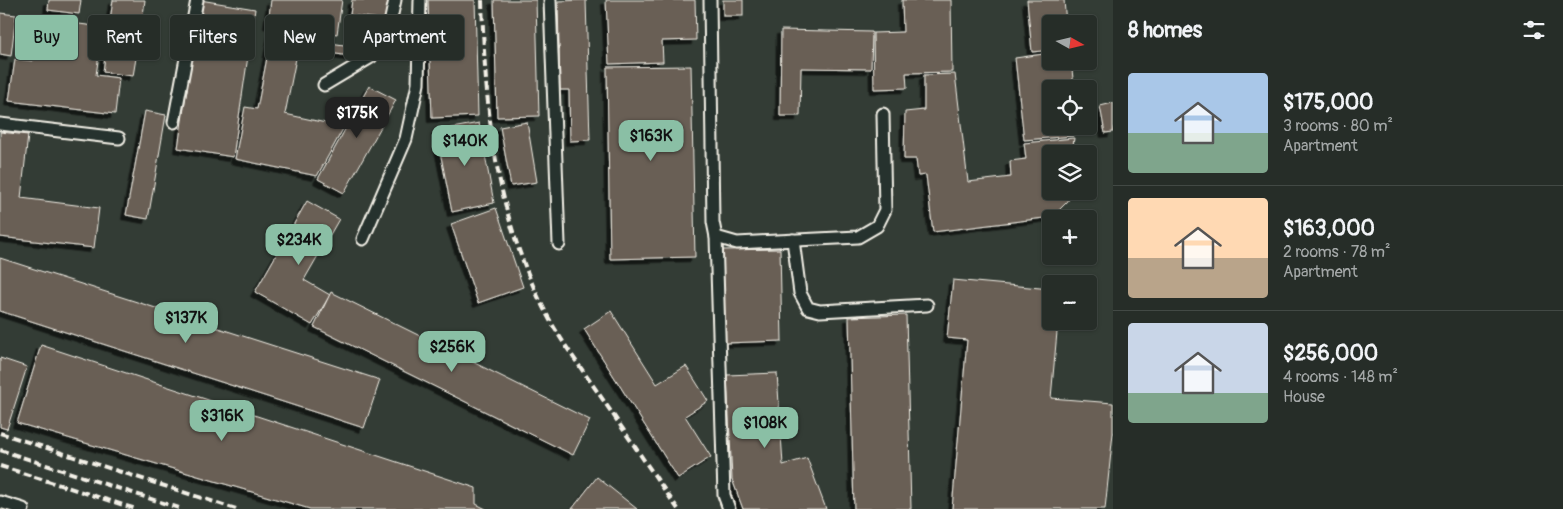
<!DOCTYPE html>
<html lang="en">
<head>
<meta charset="utf-8">
<style>
  :root { --surface:#262d28; --page:#2e3530; --text:#f1f3f6; --muted:#a4a8a8; --line:#424945; --accent:#8abfa5 }
  body { margin:0; font-family:Pangolin,sans-serif; background:var(--page); color:var(--text); height:100vh; display:flex; flex-direction:column; font-size:19px; white-space:nowrap }
  * { box-sizing:border-box; margin:0 }
  p { font-size:16px; color:var(--muted) }
  .icon { flex:none; width:28px; height:28px; fill:none; stroke:currentColor; stroke-width:2; stroke-linecap:round; stroke-linejoin:round }
  .map { position:relative; flex:1; overflow:hidden }
  .drawer { display:flex; flex-direction:column; background:var(--surface); width:450px }
  .drawer>* { flex:none }
  .hud { position:absolute; left:15px; top:15px; width:475px; height:45px; display:flex; gap:10px }
  .needle { width:32px; rotate:98deg }
  .controls { position:absolute; left:1042px; top:15px; display:grid; gap:10px }
  .controls a { display:grid; place-items:center; width:55px; height:55px; border-radius:5px; background:var(--surface); box-shadow:0 1px 4px #0004,0 0 0 1px var(--line); font-size:25px }
  .price { position:absolute; translate:-50% -42px; padding:0 11px; border-radius:10px; background:var(--accent); color:#111; font-size:16px; line-height:32px; filter:drop-shadow(0 1px 2px #0008) }
  .price::after { content:''; position:absolute; left:50%; top:30px; width:15px; height:11px; margin-left:-8px; background:inherit; clip-path:polygon(0 0,100% 0,50% 100%) }
  .price.selected { background:#222; color:#fff }
  ul { padding:0; list-style:none }
  li { display:flex; align-items:center; gap:15px; height:125px; padding:0 15px }
  li+li { border-top:1px solid var(--line) }
  li span { display:grid; place-items:center; flex:none; width:140px; height:100px; border-radius:5px; color:#555 }
  li>.icon { margin-inline-start:auto }
  span .icon { width:60px; height:60px; fill:#fffc; stroke-width:1 }
  li b { font-size:21px }
  h2 { display:flex; justify-content:space-between; align-items:center; height:60px; padding:0 15px; font-size:21px }
  .chip { padding:0 18px; border-radius:5px; background:var(--surface); box-shadow:0 1px 4px #0004,0 0 0 1px var(--line); font-size:18px; line-height:45px }
  .chip.selected { background:var(--accent); color:#111 }
  main { display:flex; flex:1; min-height:0 }
  .map>svg:first-child { display:block }
  .building { fill:#695e55; stroke:#f4f1e8; filter:url(#shadow) }
  .lines { fill:none; stroke-linecap:round; stroke-linejoin:round }
  .service-casing { stroke:#f4f1e8; stroke-width:15 }
  .service { stroke:#26332d; stroke-width:11 }
  .rail { stroke:#f4f1e8; stroke-width:4; stroke-dasharray:8 4; stroke-linecap:butt }
</style>
</head>
<body>
<main>
<div class="map">
<svg width="1113" height="509" viewBox="0 0 1113 509">
  <defs>
    <filter id="shadow"><feDropShadow dx="-4.5" dy="4.5" stdDeviation="0" flood-color="#0009"/></filter>
  </defs>
  <rect width="100%" height="100%" fill="#333c35"/>
  <filter id="ink" filterUnits="userSpaceOnUse"><feTurbulence type="fractalNoise" baseFrequency=".02" numOctaves="2"/><feDisplacementMap in="SourceGraphic" scale="10" xChannelSelector="R" yChannelSelector="G"/><feConvolveMatrix kernelMatrix="1 2 1 2 8 2 1 2 1" color-interpolation-filters="sRGB"/></filter>
  <g filter="url(#ink)">
    <g class="building">
      <path d="M49,0H81L79,14L48,10Z"/>
      <path d="M113,0H145L140,39L108,34Z"/>
      <path d="M200,0L255,9L233,157L178,148Z"/>
      <path d="M271,0H342L337,34L268,24Z"/>
      <path d="M352,0H391L388,20L350,15Z"/>
      <path d="M428,0H475L478,116L432,118Z"/>
      <path d="M494,0H536L539,116L497,117Z"/>
      <path d="M586,0L590,140L570,141L569,90H560L558,1Z"/>
      <path d="M606,0H695L696,40L662,41L663,62L609,64Z"/>
      <rect x="723" y="0" width="20" height="16"/>
      <path d="M902,0H951L952,72L906,73L907,88L874,89L873,33L903,32Z"/>
      <path d="M1027,0H1064L1066,24H1051V50L1032,52Z"/>
      <path d="M0,13L16,15L11,56L0,54Z"/>
      <path d="M39,19L103,27L96,75L119,78L115,114L9,101L15,59L33,61Z"/>
      <path d="M781,30L872,32L871,69L801,68L800,116H780Z"/>
      <path d="M272,32L300,38L285,114L344,127L317,176L235,159L245,107L257,109Z"/>
      <path d="M309,40L351,46L350,56L308,50Z"/>
      <path d="M107,42L138,46L133,76L103,72Z"/>
      <path d="M1051,53V61H1071L1074,87L1051,89V126H1073V136L1024,140L1015,58Z"/>
      <path d="M691,66L695,257L610,259L607,67Z"/>
      <path d="M955,74L968,182L1011,177L1010,161L1026,159L1024,143L1074,138L1072,154H1051V191H1069L1068,201L1052,217L933,232L926,175L918,176L916,159H904L905,112L924,110V75Z"/>
      <path d="M369,86L396,100L344,193L318,179Z"/>
      <path d="M1113,103V132L1105,133L1100,106Z"/>
      <path d="M145,111L166,115L148,219L126,215Z"/>
      <path d="M527,122L537,182L511,186L500,127Z"/>
      <path d="M479,123L494,203L452,212L436,131Z"/>
      <path d="M0,132L28,135L21,198L99,208L94,248L0,237Z"/>
      <path d="M307,201L339,219L304,280L330,295L312,325L255,292Z"/>
      <path d="M496,208L523,287L478,303L451,224Z"/>
      <path d="M780,249L782,341L725,343L723,250Z"/>
      <path d="M0,258L380,380L364,428L0,311Z"/>
      <path d="M953,280L1051,289V321H1058L1051,398L1113,403V433L1105,509H952L967,340L947,338Z"/>
      <path d="M331,292L590,420L573,455L314,327Z"/>
      <path d="M611,311L657,384L686,366L708,401L685,416L711,457L678,478L584,329Z"/>
      <path d="M906,315L911,509H854L849,317Z"/>
      <path d="M41,345L476,488V504L486,509H310L17,423Z"/>
      <path d="M0,358L27,367L7,429L0,427Z"/>
      <path d="M777,373L783,465L807,458L826,509H743L732,479L727,375Z"/>
      <path d="M597,477L637,509H572Z"/>
    </g>
    <g class="lines">
      <g class="service-casing">
        <g id="service">
          <path d="M550,0L559,244"/>
          <path d="M710,0L713,222L716,237L737,243L858,237L877,226L885,210L883,114"/>
          <path d="M324,85L371,57L389,28L395,0"/>
          <path d="M174,122L197,0"/>
          <path d="M0,124L119,138"/>
          <path d="M716,237L724,495L729,509"/>
          <path d="M363,239L406,139L418,84L420,0"/>
          <path d="M793,240L800,293L808,308L820,311L927,305"/>
          <path d="M0,502L23,509"/>
        </g>
      </g>
      <use href="#service" class="service"/>
      <g class="rail">
        <path d="M482,0C485,107 494,207 542,305C557,336 579,365 599,394C625,432 651,471 678,509"/>
        <path d="M0,433L236,509"/>
        <path d="M0,450L182,509"/>
        <path d="M0,466L136,509"/>
      </g>
    </g>
  </g>
</svg>
<div class="controls">
<a><svg class="needle" viewBox="-14 -14 28 28"><path d="M0-13l5 13h-10z" fill="#e53935"/><path d="M0 13l5-13h-10z" fill="#a4a8a8"/></svg></a>
<a><svg class="icon" aria-label="locate" viewBox="0 0 24 24"><circle cx="12" cy="12" r="6"/><path d="M12 2v4M12 18v4M2 12h4M18 12h4"/></svg></a>
<a><svg class="icon" aria-label="layers" viewBox="0 0 24 24"><path d="M12 4l9 5-9 5-9-5zM3 14l9 5 9-5"/></svg></a>
<a>+</a>
<a>−</a>
</div>
<b class="price selected" style="left:357px;top:139px">$175K</b>
<b class="price" style="left:651px;top:162px">$163K</b>
<b class="price" style="left:465px;top:167px">$140K</b>
<b class="price" style="left:299px;top:266px">$234K</b>
<b class="price" style="left:186px;top:344px">$137K</b>
<b class="price" style="left:452px;top:373px">$256K</b>
<b class="price" style="left:222px;top:442px">$316K</b>
<b class="price" style="left:765px;top:449px">$108K</b>
<div class="hud">
<a class="chip selected">Buy</a>
<a class="chip">Rent</a>
<a class="chip">Filters</a>
<a class="chip">New</a>
<a class="chip">Apartment</a>
</div>
</div>
<section class="drawer">
<h2>8 homes<svg class="icon" aria-label="filters" viewBox="0 0 24 24"><path d="M4 7h16M4 17h16"/><circle cx="9" cy="7" r="2"/><circle cx="15" cy="17" r="2"/></svg></h2>
<ul>
<li><span style="background:linear-gradient(#a9c7e8 60%,#7fa58c 0)"><svg class="icon" aria-label="home" viewBox="0 0 24 24"><path d="M3 11l9-7 9 7M6 9v11h12V9"/></svg></span><div><b>$175,000</b><p>3 rooms · 80 m²</p><p>Apartment</p></div></li>
<li><span style="background:linear-gradient(#ffd9b3 60%,#b9a48a 0)"><svg class="icon" aria-label="home" viewBox="0 0 24 24"><path d="M3 11l9-7 9 7M6 9v11h12V9"/></svg></span><div><b>$163,000</b><p>2 rooms · 78 m²</p><p>Apartment</p></div></li>
<li><span style="background:linear-gradient(#c9d6e8 70%,#7fa58c 0)"><svg class="icon" aria-label="home" viewBox="0 0 24 24"><path d="M3 11l9-7 9 7M6 9v11h12V9"/></svg></span><div><b>$256,000</b><p>4 rooms · 148 m²</p><p>House</p></div></li>
</ul>
</section>
</main>
</body>
</html>
